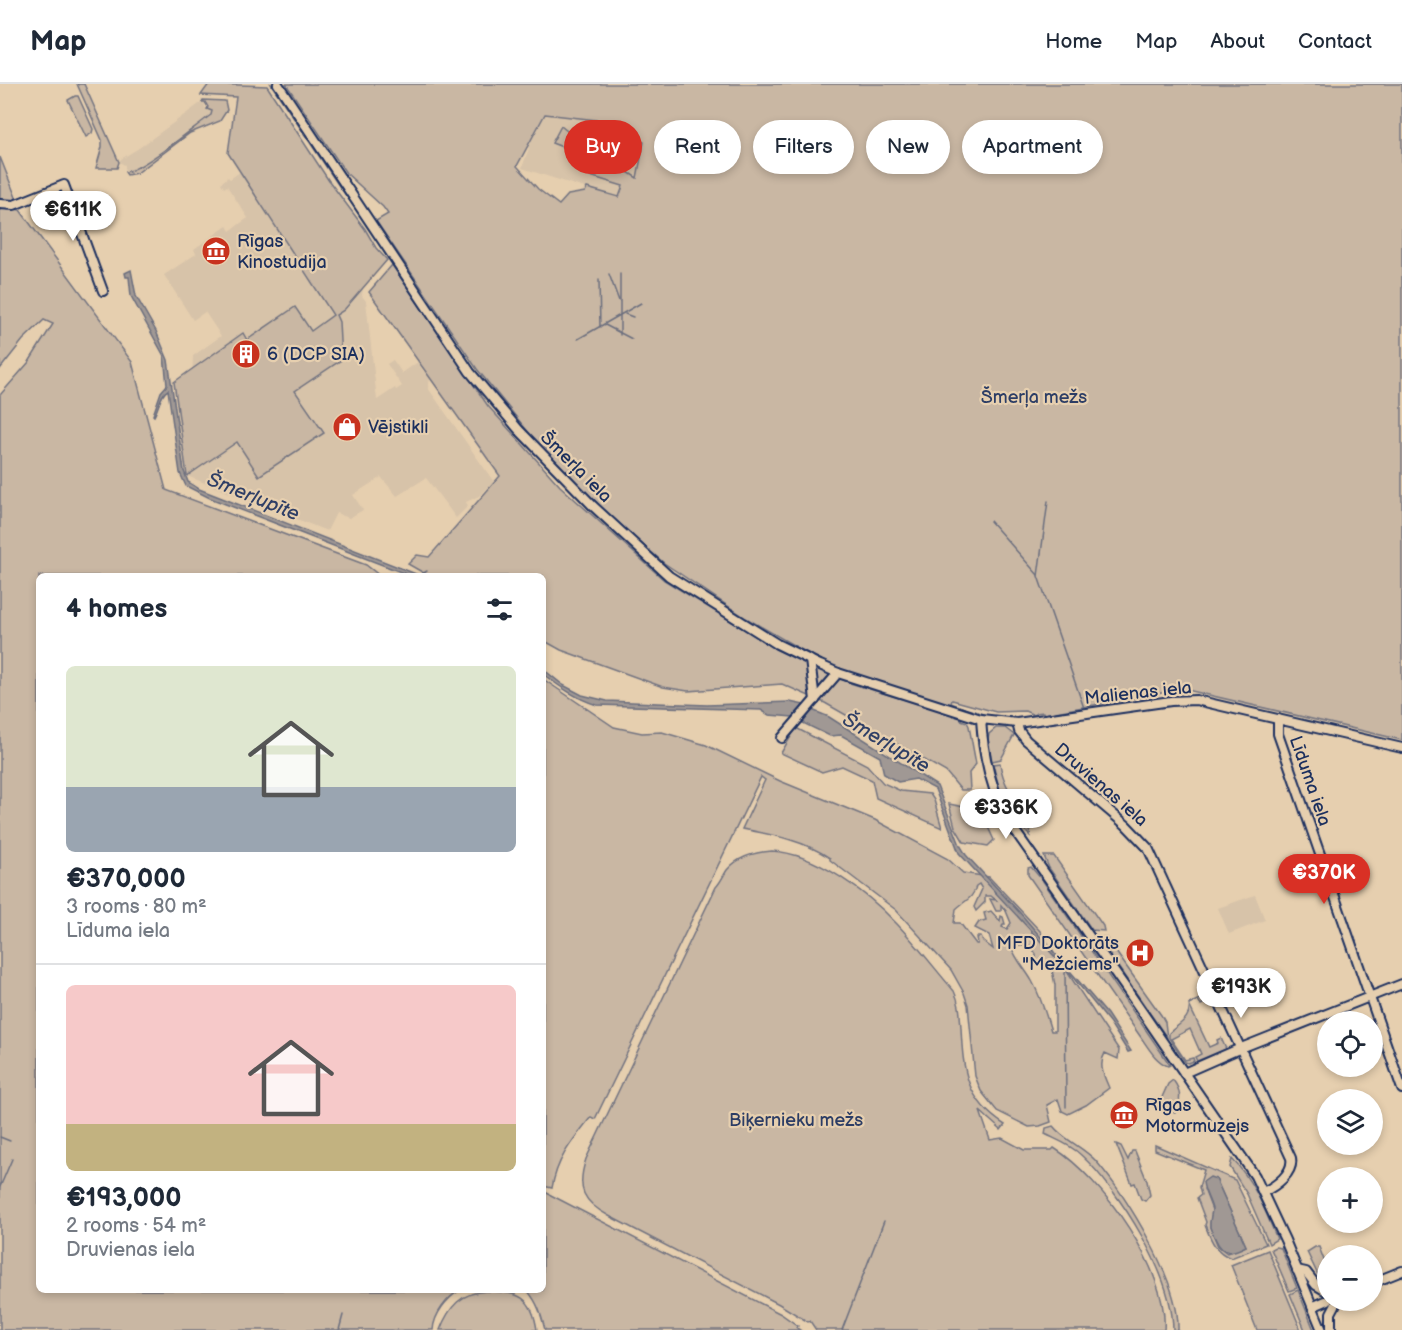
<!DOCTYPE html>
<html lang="en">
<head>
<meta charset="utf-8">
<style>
  :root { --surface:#fff; --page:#f6f6f7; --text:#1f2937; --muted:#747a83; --line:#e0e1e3; --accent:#d93025 }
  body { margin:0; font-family:"Balsamiq Sans",sans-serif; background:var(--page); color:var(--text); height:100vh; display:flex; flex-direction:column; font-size:22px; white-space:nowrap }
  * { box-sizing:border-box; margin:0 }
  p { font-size:20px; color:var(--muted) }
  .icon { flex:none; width:33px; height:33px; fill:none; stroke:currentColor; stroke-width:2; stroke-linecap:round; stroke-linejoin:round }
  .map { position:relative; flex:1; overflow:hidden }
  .panel { position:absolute; left:36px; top:489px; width:510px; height:720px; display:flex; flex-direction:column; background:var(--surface); border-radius:9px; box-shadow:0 3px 9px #0003 }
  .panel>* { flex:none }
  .guide { position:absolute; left:564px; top:36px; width:570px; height:54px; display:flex; gap:12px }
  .controls { position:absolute; left:1317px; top:927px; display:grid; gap:12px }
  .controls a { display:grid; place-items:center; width:66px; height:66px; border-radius:50%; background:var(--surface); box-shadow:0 3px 9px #0003; font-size:30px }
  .price { position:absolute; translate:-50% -51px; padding:0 14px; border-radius:21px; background:#fff; color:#222; font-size:20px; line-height:39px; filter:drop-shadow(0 2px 3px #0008) }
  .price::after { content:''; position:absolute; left:50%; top:36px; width:18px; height:14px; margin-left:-9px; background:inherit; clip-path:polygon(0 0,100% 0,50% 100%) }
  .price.on { background:var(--accent); color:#fff }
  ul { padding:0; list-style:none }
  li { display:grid; align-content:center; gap:12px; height:318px; padding:0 30px }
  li+li { border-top:2px solid var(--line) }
  li span { display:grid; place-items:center; height:186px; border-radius:9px; color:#555 }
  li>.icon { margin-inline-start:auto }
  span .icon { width:108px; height:108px; fill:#fffc; stroke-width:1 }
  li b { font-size:26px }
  h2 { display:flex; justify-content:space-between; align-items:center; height:72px; padding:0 30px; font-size:26px }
  .tag { padding:0 21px; border-radius:27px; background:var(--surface); box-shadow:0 3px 9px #0003; font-size:21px; line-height:54px }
  .tag.on { background:var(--accent); color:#fff }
  header { display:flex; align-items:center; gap:36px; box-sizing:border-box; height:84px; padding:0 30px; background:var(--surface); border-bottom:2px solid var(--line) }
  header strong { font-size:28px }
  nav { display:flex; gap:33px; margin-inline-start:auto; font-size:21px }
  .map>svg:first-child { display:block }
  .built { fill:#d7c3a9 }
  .green { fill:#c9b7a3; stroke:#727380; stroke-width:1.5; fill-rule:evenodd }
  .water { fill:#a09894; stroke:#6b6e7e; stroke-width:1.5 }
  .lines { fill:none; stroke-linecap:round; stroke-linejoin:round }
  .stream { stroke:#6b6e7e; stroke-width:1.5 }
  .minor-casing { stroke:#1b2f5e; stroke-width:12 }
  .minor { stroke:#e6cfaf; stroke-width:8 }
  .labels { text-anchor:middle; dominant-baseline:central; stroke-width:4.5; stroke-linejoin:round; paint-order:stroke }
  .poi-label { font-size:18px; fill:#1b2f5e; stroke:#e6cfaf; text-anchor:start }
  .park-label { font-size:18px; fill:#2c3d65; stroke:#e6cfaf }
  .street-label { font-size:18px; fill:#1b2f5e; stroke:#e6cfaf }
  .water-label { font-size:20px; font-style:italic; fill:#2f3f66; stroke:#e6cfaf }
</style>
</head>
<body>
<header>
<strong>Map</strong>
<nav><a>Home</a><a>Map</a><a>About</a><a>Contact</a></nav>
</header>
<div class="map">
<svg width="1402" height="1246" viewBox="0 0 1402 1246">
  <rect width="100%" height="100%" fill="#e6cfaf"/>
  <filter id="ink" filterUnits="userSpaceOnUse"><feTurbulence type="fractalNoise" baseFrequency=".0167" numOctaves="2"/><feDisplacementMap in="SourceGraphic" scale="12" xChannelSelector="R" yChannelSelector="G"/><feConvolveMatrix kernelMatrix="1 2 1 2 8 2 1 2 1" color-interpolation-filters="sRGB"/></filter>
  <g filter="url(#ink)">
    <g class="built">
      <path d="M202,18H205V24L212,27L211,31L148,77L130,88H125V81L119,78L121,75L139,64Z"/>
      <path d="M546,23L650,50L621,158L575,146L584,104L522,84L529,64L526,61Z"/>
      <path d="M244,85L302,184L334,232L344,226L363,204L362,212L366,217L377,316L395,304L396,306L402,302L387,280L393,276L402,289L418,278L424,288L433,282L428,304L494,398L479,412L466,418L468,422L456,434L426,394L397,412L381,393L353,411L363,426L349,434L336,429L327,447L187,392L180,336L192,297L193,272L221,252L205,228L193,236L164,191L196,170L194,165L227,142L230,147L248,134L227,102L224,104L221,99L228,93L230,95Z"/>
      <path d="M1255,811L1265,836L1229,850L1218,824Z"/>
    </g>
    <g class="green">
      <path d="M77,0H84L119,78L117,84H96L102,63V56Z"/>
      <path d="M209,0L267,2L329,97L365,145L376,164L387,176L344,226L336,231L339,238L341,276L295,307L324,349L259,392L237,358L187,392L174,298L243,249L247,256L295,223L311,247L333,231L228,69L236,13L201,11Z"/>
      <path d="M271,0L276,2L362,131L361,132L339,102Z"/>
      <path d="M286,0H1402V656L1183,605L1056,628V629L1044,630L1043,628L1036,629L1034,631L1025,627L996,628L952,616L951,619L964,624L963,626L837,586L746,534L664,479L611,433L534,355L477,285L376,137L388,130L383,123L346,89ZM545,30L614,38L631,55L644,58L637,94L614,79L606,62C589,59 573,53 561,42L552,59L583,71L582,78L591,87L590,92L623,102L619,113L587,104L585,108L568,111L559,121L538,105L517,82Z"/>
      <path d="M75,12H78L93,45L92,49L86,53L68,16Z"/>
      <path d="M203,16L225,17L227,26L220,37L190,49L137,89L127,91L125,88C143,86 194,43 211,31L212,27L207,25L208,23L205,18H202Z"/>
      <path d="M0,73L17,116L10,118L0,117Z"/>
      <path d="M0,122L20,126L132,278L166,406L366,481L380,492H39V1206H460C447,1214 434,1230 433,1246H0V311L29,278L53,240L44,236L23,256L0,285Z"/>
      <path d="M392,181L488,322L560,402L664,496L776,565L850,599L962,633L961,636L967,638L969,642L976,680L969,689L970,706H961L946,688L825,619L782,600L688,607L663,603L561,566L543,556V492H429L408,480L417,471L429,473L500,392L369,208Z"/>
      <path d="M543,595L614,643L642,649L662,648L706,661L780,697L875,736L948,775L963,789L989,793L1040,847L1119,966L1118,975L1105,969C1098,981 1104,992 1109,1004L1086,1021L1068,1030L1062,1027L1058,1015L1047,1021L1051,1038L1040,1042L1029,1043L997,1027L981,1007L975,992L968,921L964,909L951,886L896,826L830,776V774C803,756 774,751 742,745L765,696L761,693L595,1035L591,1033C572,1057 557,1074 552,1104L543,1102ZM979,800L982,805L974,823L976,827L985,818V812H991L996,816L990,815L996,827H1001V821L1006,827L1011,839L1007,845L1002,843L1003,840H1005L1003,833L1001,832L1000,837L991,827L984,829L986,836L979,838L975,844L989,851L993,865L983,857L981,853H977L978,860H976L960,839H954L956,825C964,817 974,814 976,802ZM1016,853L1020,862L1030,861L1036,870V879L1051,881L1055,901V947H1051C1046,930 1041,913 1032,897C1026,886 1016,876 1012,864L1016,863Z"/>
      <path d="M796,644L867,681L883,699L901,707L930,710L934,716L942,744L876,714L872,696L842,682L822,688L781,669Z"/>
      <path d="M996,644H1005L1014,651L1001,675L992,677L988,655L989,650Z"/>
      <path d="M1000,679C1003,703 1018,720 1031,740L1030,752C1007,729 1000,711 993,680Z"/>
      <path d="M949,720L980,726L994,756L988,762L964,758L955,743Z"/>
      <path d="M772,767C815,769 868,809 897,840C917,861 935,885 954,907C960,919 960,931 961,944C963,987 966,1016 1005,1041L1001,1046L980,1027L990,1056L1002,1054L1024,1066H1052L1054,1064C1102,1094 1169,1187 1164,1246H816L810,1237L808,1238L779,1220L609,1132C583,1118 576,1105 586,1075L716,803C721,798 723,792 727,786C738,773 755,768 772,767Z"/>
      <path d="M1044,772H1054L1103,842L1104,847L1092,846L1049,784Z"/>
      <path d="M1031,783L1043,797L1170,981L1168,982C1155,977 1148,963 1140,952L1028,791V784Z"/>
      <path d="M1103,853L1106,854L1161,931L1165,938L1167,954L1103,861L1100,856Z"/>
      <path d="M1202,914L1205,919L1201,921L1198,916L1189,921L1209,963L1218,959L1217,956L1221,954L1226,965L1197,977L1195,973L1201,970L1190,945L1171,955L1185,976L1193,974L1194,977L1188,979L1185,978L1169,954V949C1179,940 1192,934 1189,920Z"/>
      <path d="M1173,996C1182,1008 1181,1016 1175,1029L1158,1022L1168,1000Z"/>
      <path d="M1053,1042C1064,1056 1083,1063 1096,1077C1127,1113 1180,1198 1178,1246H1173C1173,1192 1120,1107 1081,1071C1071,1061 1057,1056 1045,1050L1046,1044Z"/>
      <path d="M1116,1060L1121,1062L1128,1076L1132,1067H1135L1147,1097L1150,1111L1145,1117L1141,1115L1135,1099L1132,1100Z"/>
      <path d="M1155,1061L1235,1096L1266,1160L1231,1174C1215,1168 1211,1156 1205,1141L1206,1138L1197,1114L1201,1111L1199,1103L1204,1086L1155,1066ZM1216,1095L1246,1162L1227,1169L1218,1162L1210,1143L1212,1126L1204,1105Z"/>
      <path d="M1232,1075C1254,1097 1265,1126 1277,1155L1269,1160L1247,1110L1230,1083Z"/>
      <path d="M543,1107L781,1230L798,1242L797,1244L800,1246H545C541,1230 538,1219 527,1206H543Z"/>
      <path d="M1275,1163L1281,1164L1297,1204L1289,1207L1271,1165Z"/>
      <path d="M1315,1163H1319L1327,1184V1197L1318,1191L1307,1168Z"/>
      <path d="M1268,1166L1301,1246H1257L1231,1181Z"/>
      <path d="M1298,1206L1314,1246H1305L1290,1210Z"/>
      <path d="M487,1207C519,1208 532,1212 537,1246H440C449,1223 461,1208 487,1207Z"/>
    </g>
    <g class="water">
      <path d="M131,186L136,212L156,247L168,276L184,387L188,398L199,405L421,492H411L210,414L186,402L180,389L168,306C160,310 159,324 154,332L153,331L161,308L167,301L164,272L131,212L129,193H126L125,189Z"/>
      <path d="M543,585L563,601L582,611L607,617L707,621L790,618L804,621L793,633L769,631L761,626L597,621C577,615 560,603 543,590Z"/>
      <path d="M812,626L829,633L937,702L960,761L966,771L1020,829L1107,930L1131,967L1128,968L1110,939L1067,886L959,769L935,705L916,695L898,698L884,690L880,673L841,651L830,652L803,639Z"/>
      <path d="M1210,1093L1216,1095L1246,1162C1233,1169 1223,1172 1216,1156C1214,1152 1211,1147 1210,1143C1209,1136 1212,1131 1212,1125C1210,1116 1204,1108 1203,1098Z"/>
    </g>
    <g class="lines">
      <g class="stream">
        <path d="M609,190L619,217"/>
        <path d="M620,190V251"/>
        <path d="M599,196L600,243"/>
        <path d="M625,230L633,233"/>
        <path d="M605,241L632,255"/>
        <path d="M578,255L641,219"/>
        <path d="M1048,417L1038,492L1084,624"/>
        <path d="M990,437L1038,491"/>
        <path d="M420,491L427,487"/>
        <path d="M1065,884L1066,1023"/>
        <path d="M0,1053L10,1057"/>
        <path d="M0,1103L12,1075"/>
        <path d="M339,1246L343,1231"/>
        <path d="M842,1246L884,1137"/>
      </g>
      <g class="minor-casing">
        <g id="minor">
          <path d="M278,0L470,288L519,346L593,422L669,492L777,560L820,581L838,589L981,635L1017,639L1171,617L1196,616L1402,664"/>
          <path d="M0,120L14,121L64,101L103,207"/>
          <path d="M810,576L815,616"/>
          <path d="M981,635C983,670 991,706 1008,737L1125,903L1255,1092L1285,1156L1322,1246"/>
          <path d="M1278,635V650L1402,1005"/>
          <path d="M1017,639L1019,647L1026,656L1126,741L1148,764L1291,1074C1294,1089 1276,1102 1263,1108"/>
          <path d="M782,654L838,589"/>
          <path d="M1184,989L1241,964L1402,900"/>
          <path d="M1297,1186L1306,1188L1316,1201L1328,1208"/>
          <path d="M1372,1199L1402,1187"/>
          <path d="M1312,1223L1328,1216"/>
          <path d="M1331,1246V1229L1338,1216"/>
        </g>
      </g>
      <use href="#minor" class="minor"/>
    </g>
  </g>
  <defs>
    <g id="museum-disc" transform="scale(1.5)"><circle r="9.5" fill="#c8321e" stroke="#e6cfaf"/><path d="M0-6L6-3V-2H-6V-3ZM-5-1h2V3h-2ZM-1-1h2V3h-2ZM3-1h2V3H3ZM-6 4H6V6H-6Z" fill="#fff"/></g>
    <g id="building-disc" transform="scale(1.5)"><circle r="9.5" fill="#c8321e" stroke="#e6cfaf"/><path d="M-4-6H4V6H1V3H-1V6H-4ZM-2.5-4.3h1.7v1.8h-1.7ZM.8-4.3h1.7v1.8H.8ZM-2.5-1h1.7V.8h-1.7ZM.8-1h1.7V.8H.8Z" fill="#fff"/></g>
    <g id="shop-disc" transform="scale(1.5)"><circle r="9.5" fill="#c8321e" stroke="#e6cfaf"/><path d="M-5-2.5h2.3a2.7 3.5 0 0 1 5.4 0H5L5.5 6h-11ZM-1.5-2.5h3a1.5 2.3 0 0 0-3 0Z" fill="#fff"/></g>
    <g id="hospital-disc" transform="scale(1.5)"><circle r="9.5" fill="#c8321e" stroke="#e6cfaf"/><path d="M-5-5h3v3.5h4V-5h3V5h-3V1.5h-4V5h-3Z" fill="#fff"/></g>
  </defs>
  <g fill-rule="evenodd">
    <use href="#museum-disc" x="216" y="167"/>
    <use href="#building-disc" x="246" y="270"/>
    <use href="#shop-disc" x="347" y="343"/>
    <use href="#hospital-disc" x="1140" y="869"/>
    <use href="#museum-disc" x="1124" y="1031"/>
  </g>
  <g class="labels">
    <g class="poi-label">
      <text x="237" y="157">Rīgas<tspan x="237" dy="21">Kinostudija</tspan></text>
      <text x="267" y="270">6 (DCP SIA)</text>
      <text x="368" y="343">Vējstikli</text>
      <text x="1119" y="859" text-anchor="end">MFD Doktorāts<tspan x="1119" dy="21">"Mežciems"</tspan></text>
      <text x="1145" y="1021">Rīgas<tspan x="1145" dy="21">Motormuzejs</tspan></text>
    </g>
    <g class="park-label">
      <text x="1034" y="313">Šmerļa mežs</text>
      <text x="796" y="1036">Biķernieku mežs</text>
    </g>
    <g class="street-label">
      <text transform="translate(576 383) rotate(45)">Šmerļa iela</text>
      <text transform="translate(1138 609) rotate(-6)">Malienas iela</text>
      <text transform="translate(1310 697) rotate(71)">Līduma iela</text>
      <text transform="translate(1101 701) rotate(41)">Druvienas iela</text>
    </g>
    <g class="water-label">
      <text transform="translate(253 413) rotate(22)">Šmerļupīte</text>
      <text transform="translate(886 659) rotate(31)">Šmerļupīte</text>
    </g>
  </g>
</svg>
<div class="controls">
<a><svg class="icon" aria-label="locate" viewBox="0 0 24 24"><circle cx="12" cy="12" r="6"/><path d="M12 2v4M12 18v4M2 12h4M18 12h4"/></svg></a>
<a><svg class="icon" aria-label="layers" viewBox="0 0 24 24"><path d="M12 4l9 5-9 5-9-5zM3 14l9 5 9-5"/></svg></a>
<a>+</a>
<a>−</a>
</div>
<b class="price" style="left:73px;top:158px">€611K</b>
<b class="price" style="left:1006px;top:756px">€336K</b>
<b class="price on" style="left:1324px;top:821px">€370K</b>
<b class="price" style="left:1241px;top:935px">€193K</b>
<div class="guide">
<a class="tag on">Buy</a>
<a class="tag">Rent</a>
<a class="tag">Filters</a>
<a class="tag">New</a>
<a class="tag">Apartment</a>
</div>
<section class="panel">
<h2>4 homes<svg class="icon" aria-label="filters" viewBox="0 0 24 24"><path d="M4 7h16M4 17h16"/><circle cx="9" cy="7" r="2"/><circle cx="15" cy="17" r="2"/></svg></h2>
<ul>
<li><span style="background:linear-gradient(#dfe7d0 65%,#9aa5b1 0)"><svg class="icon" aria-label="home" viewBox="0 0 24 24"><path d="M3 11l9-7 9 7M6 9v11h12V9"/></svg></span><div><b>€370,000</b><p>3 rooms · 80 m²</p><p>Līduma iela</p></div></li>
<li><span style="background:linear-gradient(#f6c9c9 75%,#c2b280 0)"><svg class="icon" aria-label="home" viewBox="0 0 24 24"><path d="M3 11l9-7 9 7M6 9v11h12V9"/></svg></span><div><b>€193,000</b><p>2 rooms · 54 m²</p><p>Druvienas iela</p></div></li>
</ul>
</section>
</div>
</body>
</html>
